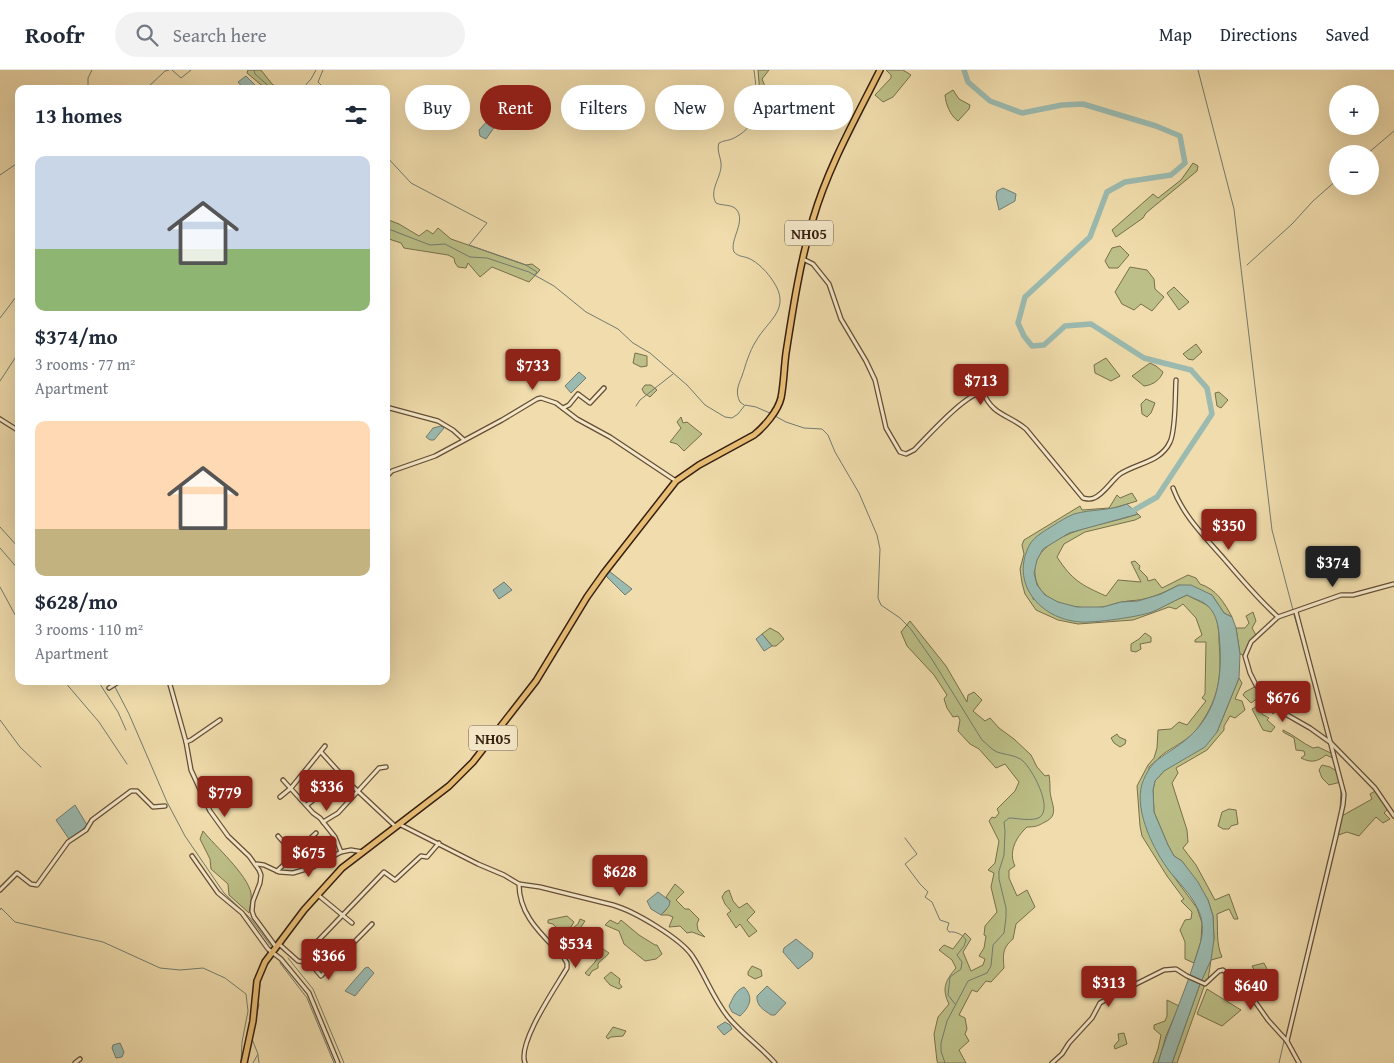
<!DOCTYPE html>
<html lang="en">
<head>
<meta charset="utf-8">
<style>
  :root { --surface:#fff; --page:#f2f2f3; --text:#1f2937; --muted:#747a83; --line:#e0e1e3; --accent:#8f2418 }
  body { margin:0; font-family:"Gentium Book Plus",serif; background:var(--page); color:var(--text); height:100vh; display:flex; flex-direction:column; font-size:19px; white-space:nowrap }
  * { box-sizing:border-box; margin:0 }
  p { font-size:16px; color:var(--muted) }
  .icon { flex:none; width:28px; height:28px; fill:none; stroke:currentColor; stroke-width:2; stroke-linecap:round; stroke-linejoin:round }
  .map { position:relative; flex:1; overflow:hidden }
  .panel { position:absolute; left:15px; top:15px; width:375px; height:600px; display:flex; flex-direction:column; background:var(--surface); border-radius:10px; box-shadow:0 5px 20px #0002 }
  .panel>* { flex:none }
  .guide { position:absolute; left:405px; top:15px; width:475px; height:45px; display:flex; gap:10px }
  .fabs { position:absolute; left:1329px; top:15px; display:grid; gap:10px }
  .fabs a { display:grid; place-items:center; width:50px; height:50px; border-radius:50%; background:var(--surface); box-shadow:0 5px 20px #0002; font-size:25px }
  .price { position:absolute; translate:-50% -42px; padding:0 11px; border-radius:5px; background:var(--accent); color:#fff; font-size:16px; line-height:32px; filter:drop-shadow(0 1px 2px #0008) }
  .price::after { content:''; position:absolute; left:50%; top:30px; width:15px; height:11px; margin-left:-8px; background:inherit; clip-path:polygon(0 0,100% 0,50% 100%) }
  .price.active { background:#222; color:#fff }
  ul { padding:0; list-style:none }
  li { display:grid; align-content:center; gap:10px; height:265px; padding:0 20px }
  li span { display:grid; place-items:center; height:155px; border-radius:10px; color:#555 }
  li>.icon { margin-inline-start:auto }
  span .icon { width:90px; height:90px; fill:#fffc; stroke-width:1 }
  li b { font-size:21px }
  h2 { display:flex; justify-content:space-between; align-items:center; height:60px; padding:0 20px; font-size:21px }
  .chip { padding:0 18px; border-radius:22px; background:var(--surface); box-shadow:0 5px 20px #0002; font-size:18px; line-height:45px }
  .chip.active { background:var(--accent); color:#fff }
  header { display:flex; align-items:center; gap:30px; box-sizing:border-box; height:70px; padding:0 25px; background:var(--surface); border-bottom:1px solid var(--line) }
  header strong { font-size:24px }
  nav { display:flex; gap:28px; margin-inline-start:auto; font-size:18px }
  .search { width:350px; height:45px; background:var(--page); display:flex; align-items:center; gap:12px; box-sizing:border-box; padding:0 18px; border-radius:28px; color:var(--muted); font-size:19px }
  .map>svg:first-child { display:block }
  .green { fill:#bcbf87; stroke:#786f4b }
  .water { fill:#9bbab0; stroke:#727c70 }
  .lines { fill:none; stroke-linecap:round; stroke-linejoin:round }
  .stream { stroke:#727c70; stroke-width:1 }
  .river { stroke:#9bbab0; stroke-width:5.5 }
  .minor-casing { stroke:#644e36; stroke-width:5.5 }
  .primary-casing { stroke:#351f0f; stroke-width:8 }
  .minor { stroke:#f5e8c9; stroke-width:3 }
  .primary { stroke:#e8be76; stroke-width:5 }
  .labels { text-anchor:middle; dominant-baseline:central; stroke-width:4; stroke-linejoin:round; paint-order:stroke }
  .shield { fill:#f5e8c9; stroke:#6f5b47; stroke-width:1 }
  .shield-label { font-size:15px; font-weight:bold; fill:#351f0f }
</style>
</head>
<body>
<header>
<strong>Roofr</strong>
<div class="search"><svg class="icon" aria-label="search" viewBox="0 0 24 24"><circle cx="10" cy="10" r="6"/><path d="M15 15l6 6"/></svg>Search here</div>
<nav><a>Map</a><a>Directions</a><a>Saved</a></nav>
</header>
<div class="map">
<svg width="1394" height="993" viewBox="0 0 1394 993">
  <rect width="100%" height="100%" fill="#f0dcac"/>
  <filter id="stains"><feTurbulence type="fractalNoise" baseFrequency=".004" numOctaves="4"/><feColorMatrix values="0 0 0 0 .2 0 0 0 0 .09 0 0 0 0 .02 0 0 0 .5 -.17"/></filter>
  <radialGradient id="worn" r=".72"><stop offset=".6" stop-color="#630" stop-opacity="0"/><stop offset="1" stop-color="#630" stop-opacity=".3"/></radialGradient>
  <g class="green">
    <path d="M248,0H261L272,14L280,19H266L247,3Z"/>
    <path d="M758,0H769L762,9L767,21L763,32L765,38L761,37Z"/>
    <path d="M886,0H903L911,5L893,27L883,32L875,25L891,8V5Z"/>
    <path d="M953,20L959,29L970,35L969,39L958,51C950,45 946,35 945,25Z"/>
    <path d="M1193,93L1198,96L1197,101L1146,143L1143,148L1116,167L1112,160L1153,124L1158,128L1181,110Z"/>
    <path d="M386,149L399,154L419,166L427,160L433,164L438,158L451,169L526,195L532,194L540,200L529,212L492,197L480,207L468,193L466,198L458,197L455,193L454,188L448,185L404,178L401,173L386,168Z"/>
    <path d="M1120,176L1129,185L1118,198H1109L1105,191L1112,178Z"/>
    <path d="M1130,197L1147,200L1154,209L1155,219L1164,227L1152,241L1141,234L1134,240L1122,234L1115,222Z"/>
    <path d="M1174,217L1189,232L1179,240L1167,223Z"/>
    <path d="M1196,274L1202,282L1193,290L1188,289L1183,284Z"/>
    <path d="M635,283L647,286V296L641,297L633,293Z"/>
    <path d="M1106,288L1120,306L1111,311L1095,303L1094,295Z"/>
    <path d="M1150,293L1156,296L1163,302C1160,310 1153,315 1144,316L1132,306Z"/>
    <path d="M645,315H651L657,320L650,327L644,323L642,319Z"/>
    <path d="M1219,322L1228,330L1221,338L1217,336L1215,323Z"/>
    <path d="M1146,329L1155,333L1151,343L1147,347L1142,344L1141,334Z"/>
    <path d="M681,347L683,353L687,352L702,364L684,381L677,374L670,372L681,358L677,352Z"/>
    <path d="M1132,423L1137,431L1107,440L1073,445L1039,465L1031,473L1033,529L1099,550L1137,545L1151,542L1187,525C1195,530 1207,533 1213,541C1218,549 1219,562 1219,571C1222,608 1219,629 1197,659C1189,669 1177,675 1166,682C1160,686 1155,692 1149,697L1147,760L1169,800L1197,838L1202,853L1201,871L1194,893L1185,889V872L1180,860L1185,850L1191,849L1192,842L1181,831L1184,829L1167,806L1142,766L1140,756L1137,716L1148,695L1154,688L1157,678L1158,660L1171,659L1179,652L1187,655L1206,631L1202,628L1205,624L1206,572H1195V570L1202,565L1196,548L1183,534L1176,539L1169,537L1133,550L1078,554L1058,550L1036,540L1025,524L1022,513L1020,499L1024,484L1022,475L1024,470L1080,436L1082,440L1109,438L1117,425L1120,428Z"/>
    <path d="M1138,444L1141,447L1135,450L1085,462L1064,474L1057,487C1072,510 1081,515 1106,526L1118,510L1141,512L1131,492L1135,491L1140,496L1139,499L1147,507L1148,511L1155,509L1162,518L1188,505L1196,508L1200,514C1216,519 1224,532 1232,547L1224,543L1212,525L1179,515C1169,520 1159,525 1148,528C1139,531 1131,530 1122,532C1115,533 1109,536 1103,537C1079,540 1038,535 1035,505C1033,491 1041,480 1052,473C1077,456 1109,454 1138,444Z"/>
    <path d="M1253,542L1256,551L1252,558L1256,565L1245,586L1240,584L1236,558H1245L1249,553L1246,546Z"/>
    <path d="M910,551L946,596L967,632L968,625L974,622L982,630L973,641L985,651L990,648L999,658L1014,669L1031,685L1037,697L1045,706L1049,705C1050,711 1050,716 1050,721C1051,734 1060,745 1045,752C1038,756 1035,757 1027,757C1016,767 1008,782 1015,796L1009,800V808L1017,826L1027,820L1035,837L1016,854L1013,869C1002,878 1003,885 1004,898L991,912L986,911L977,922L972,920L959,945L965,948L967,959L965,964L969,971L959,980L966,993H938L937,991L934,964L938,947L949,934C941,918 946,910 956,898L952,890L939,880L944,875L953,879L965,863L971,869L963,882L971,901L983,895L985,889L979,886L984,878L986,866L984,865L985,856L997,842L991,817L994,803L988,800L995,793L999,771L989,751L992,747L995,748L999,743L997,739L1015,721L1019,712L1005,694L996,698L979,679L970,674L958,661L960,650L958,646L953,647L947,638L944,629L947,625L934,605L907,576L901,562Z"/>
    <path d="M770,558L779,563L784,569L776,576H772L762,564Z"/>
    <path d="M1145,563L1151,567V572L1140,574L1141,579L1136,582L1131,581V574L1139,569Z"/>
    <path d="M1239,608L1242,613L1235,629L1242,631L1245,640L1235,648L1230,646L1224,656V660L1207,680L1176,698L1178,703L1172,713L1187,760L1188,772L1183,778L1196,795L1215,830L1229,824L1238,849H1234L1229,839L1217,844C1218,858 1216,874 1222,887L1211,890L1208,910L1205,914L1177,993H1172L1200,914L1214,869L1213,846L1208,830L1182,791L1174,786L1168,775L1154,742L1153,720L1155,711L1164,701L1217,662Z"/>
    <path d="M1262,613L1271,616L1275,614L1278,618L1274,621L1283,635L1273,644L1270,641V636L1266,637L1264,633L1266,630L1261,626L1251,633L1243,625L1245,622Z"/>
    <path d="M1256,637L1261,639L1262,644L1269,648L1267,650L1275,657L1271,662L1263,660L1252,639Z"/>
    <path d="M1283,660C1294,665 1302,673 1313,678L1318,677L1333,684L1335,689L1326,685C1317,692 1311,693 1301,688L1305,685L1304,681L1296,680L1294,668L1283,662Z"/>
    <path d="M1117,664L1119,667L1126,670L1125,674L1120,677L1114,673L1111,668Z"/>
    <path d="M1322,695L1330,697L1338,702L1341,712L1329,715L1322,708L1319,700Z"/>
    <path d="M1377,720L1388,739L1384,743L1390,749L1383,753L1376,747L1359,766L1347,762L1336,766L1340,747L1372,729L1370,724Z"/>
    <path d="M1229,739L1236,740L1238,754L1231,756L1229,759H1223L1218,756L1222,742Z"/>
    <path d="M203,761C215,776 247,804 251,823C252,829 250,837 249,843L229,825L228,814L211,799L210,789L200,769Z"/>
    <path d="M675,814L684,822L676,830L685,839H689L699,849L697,854L698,860L705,867L692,862L687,863L680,856L669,857L673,847L668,845H661L666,840L670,831L666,827Z"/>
    <path d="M729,820L733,831L739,838L747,833L755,842L747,850L757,861L749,867L740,854L736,858L727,844L731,841L725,834L722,827L725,822Z"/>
    <path d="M567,846L574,852L571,857L566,858L563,865L553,854L548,853V850Z"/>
    <path d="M580,849L585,851L581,857L584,861L581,865L585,868L591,864L595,871L589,876V882L578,883L581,878V873L576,874L575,871L580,867L576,863L570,860L578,854Z"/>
    <path d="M610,850L618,854L621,850L639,865L655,875H657L662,884L656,889L645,891L624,874L619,861L605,855Z"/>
    <path d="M603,879L609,883C606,888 601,889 598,894V898L592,901L589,906L585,903L595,892Z"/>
    <path d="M1264,893L1273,911L1267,922L1252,896Z"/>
    <path d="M752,896L761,900L762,906L755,909L748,905V902Z"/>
    <path d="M611,902L620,909L619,913L622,917L619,919L610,915L604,908Z"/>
    <path d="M1207,919L1241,940L1222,956L1197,944Z"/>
    <path d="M1167,930L1179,936L1166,966L1158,993H1153L1158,979L1161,965L1154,959V955L1165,951L1167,946Z"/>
    <path d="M613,957L626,961L623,966L611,967L608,969L606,967Z"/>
    <path d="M1124,963L1127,974L1115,979L1114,976L1119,970L1118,964Z"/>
  </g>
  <g class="water">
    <path d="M246,6L259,19H244L238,12Z"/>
    <path d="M500,37L505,42L486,69L480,66L479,60Z"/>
    <path d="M1003,118L1016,124L1015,131L999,140L996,127L997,121Z"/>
    <path d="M579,302L586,308L571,323L565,316Z"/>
    <path d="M441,356L444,358L434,370H430L426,367L433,358Z"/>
    <path d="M1127,434L1138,444L1069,463L1043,479L1037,490L1034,503L1037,515L1045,525L1058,532L1077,537H1103L1121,532L1138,531L1161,524L1179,515H1191L1212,525L1224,543L1232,547L1236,558L1240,584L1239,608L1217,662L1205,677L1164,701L1155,711L1153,720L1154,742L1168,775L1174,786L1182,791L1198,812L1208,830L1213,846L1214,869L1211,890L1200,914L1172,993H1158C1168,959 1183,927 1194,893C1198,880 1204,867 1202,853C1200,834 1182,816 1170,802C1154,781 1134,741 1142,714C1151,688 1164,687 1183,672C1214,648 1222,615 1220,578C1219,562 1219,543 1204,533C1199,530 1192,528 1187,525C1175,530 1164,537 1152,542C1138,547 1095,553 1080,552C1040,549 1009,513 1030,474C1035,466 1046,460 1054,455C1060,451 1067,447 1074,444C1091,439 1110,441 1127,434Z"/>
    <path d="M609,501L632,519L625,525L607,507L606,505Z"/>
    <path d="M504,512L512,520L499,529L493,520Z"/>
    <path d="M762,564L772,576L764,581L756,569Z"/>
    <path d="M75,735L87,755L81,761L69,769L56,750Z"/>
    <path d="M658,822L670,831L669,836L661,845L651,839L647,831Z"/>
    <path d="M796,869L813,883L812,888L798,899L783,882L784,878Z"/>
    <path d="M368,897L374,903L355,926L345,921L365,898Z"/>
    <path d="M767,916L786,933L775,945H771C764,940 756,936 757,926Z"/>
    <path d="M744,917C754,927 750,937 740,946L732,942L729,936C733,928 735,921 744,917Z"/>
    <path d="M725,952L730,955L732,959L724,965L717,957Z"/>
    <path d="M120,973L124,982L122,987L116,988L112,978L113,975Z"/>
  </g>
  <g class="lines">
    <g class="stream">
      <path d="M172,0L181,8L191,0"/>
      <path d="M254,0L255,4L272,19"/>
      <path d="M323,0L318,12L325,19"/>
      <path d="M1198,0L1234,139L1272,460L1293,540"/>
      <path d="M84,19L88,15V8L92,0"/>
      <path d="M146,19L165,1L169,0"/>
      <path d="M302,19L311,9L316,0"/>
      <path d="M1367,84L1394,61"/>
      <path d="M386,86L411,113L487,153L469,175L526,195L537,202L535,205"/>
      <path d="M0,105L19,92"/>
      <path d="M386,158L430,175L445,174L470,187L487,188L529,202L554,216L586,242L618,259L633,273L650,283L687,315L705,335L725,347L732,348L738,344L745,335L756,337L772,344"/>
      <path d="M1247,195L1292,154L1313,131L1338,109"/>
      <path d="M0,248L19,223"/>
      <path d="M0,311L19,282"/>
      <path d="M744,335L740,332C735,322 738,316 742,306C746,294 749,282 756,271C768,250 792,239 773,211C768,203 758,192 748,188C743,186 739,187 734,182C729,170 747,151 736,139C731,134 722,136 716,133C709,121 720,109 721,97C722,89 716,81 719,73C724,70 729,71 734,68C763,54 757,26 754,0"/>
      <path d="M636,336L640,330L673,304"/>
      <path d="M775,346L786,352L804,358L822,359L828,365L835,382L859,423L877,465L880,479L878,528L881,535L900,548L910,558L933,591L982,670C987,674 991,679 997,682C1006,685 1016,685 1023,691C1032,699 1053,737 1040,747C1033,752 1017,748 1009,748L1004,752L1005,761L1004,785L999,801V809L1006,838V847L1004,863L993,875L991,896L987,903L968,911L947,951L941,973V981L945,993"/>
      <path d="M0,457L19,478"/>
      <path d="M0,478L19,500"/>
      <path d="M0,517L19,552"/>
      <path d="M1294,545L1307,589"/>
      <path d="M64,611L99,652L127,694"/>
      <path d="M98,611L118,642L126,660"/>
      <path d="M111,611L113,614"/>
      <path d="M115,617L129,644L167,732L185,766L224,823L250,848L271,876"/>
      <path d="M0,650L20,677L41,697"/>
      <path d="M1329,673L1340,715"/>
      <path d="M1340,740L1341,719"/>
      <path d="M905,768L917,784L905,794L920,814L928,822L925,827L932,832L940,850L949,853L947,859L949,862C956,861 963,865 966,870L964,876L957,885L962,892L961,899L950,907L948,925L955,934"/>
      <path d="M0,840L1,838L15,852L103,872L160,898L180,900L203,898L225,908L246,924L248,941L242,972L241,993"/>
      <path d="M288,888L313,919L344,993"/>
      <path d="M280,893L307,928L334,993"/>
      <path d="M1096,938L1099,932L1137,911"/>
      <path d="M1287,964L1339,746"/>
      <path d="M1065,977L1093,944"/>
      <path d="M258,985L259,993"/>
      <path d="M253,993L258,984L252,969L259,934"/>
      <path d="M1049,993L1054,989"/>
      <path d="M1279,993L1284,971"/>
    </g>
    <path class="river" d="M964,0L968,12L990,31L1022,43L1062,35L1083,34L1156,56L1180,66L1185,93L1171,105L1125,112L1107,122L1090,167L1025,227L1018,253L1024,266L1032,276L1044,275L1065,256L1091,254L1144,288L1191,300L1207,318L1212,344L1157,427L1129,443"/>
    <g class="minor-casing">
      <g id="minor">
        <path d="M803,189L813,194L829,214L841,249L866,291L875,310L886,358L900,382L906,384L914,380C928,366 965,324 983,322C993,346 1008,344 1026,359L1083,428C1087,429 1090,430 1094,428C1104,424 1111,411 1120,404C1137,393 1161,392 1170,372C1176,360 1175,325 1176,310"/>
        <path d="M386,337L438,351L453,360L463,369"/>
        <path d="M563,338L569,335L578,324L590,333L604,318"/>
        <path d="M0,349L19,361"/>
        <path d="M386,407L392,401L435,386L502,350L537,329L541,328L556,333L577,349L610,367L676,411"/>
        <path d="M1173,418C1183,446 1206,468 1225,490C1242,510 1258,529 1278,547"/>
        <path d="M1394,514L1353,525H1341L1278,547L1251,572L1245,586L1250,603L1256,615L1266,626L1282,642L1310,658L1331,673L1375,718L1394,746"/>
        <path d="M169,611L186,672L191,700L210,741L228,766L249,786L259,800L261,805L260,813L253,831L252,841L254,847L276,877"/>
        <path d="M109,618L120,611"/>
        <path d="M186,672L191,670L220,650"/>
        <path d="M321,682L348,712L395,756"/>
        <path d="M283,710L313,743L320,748L335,767L341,782"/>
        <path d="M280,727L291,718L325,676"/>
        <path d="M307,735L332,715L341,705"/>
        <path d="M323,752L338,743L379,698L386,697"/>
        <path d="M399,754L478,794L504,805L519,814L540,817L613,835C634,841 682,869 693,887C706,907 713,928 728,947C742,964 760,976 775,993"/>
        <path d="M293,785L316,763"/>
        <path d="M192,786L218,823L242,843L268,879L281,889L309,923L338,993"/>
        <path d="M257,794L264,795L279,802L293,803L313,797L341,782L351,780L363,782"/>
        <path d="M277,801L293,786V783L278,766"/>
        <path d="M519,814C519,847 544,866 564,888L567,893V898C556,917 517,973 525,993"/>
        <path d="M0,820L17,803L31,814L37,815L68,772L86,760L92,750L131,721H137L153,737L165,736"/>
        <path d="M318,825L352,853"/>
        <path d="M279,874L298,891L310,893L321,906L372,854"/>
        <path d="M312,877L384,802L395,810L421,786L427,787L439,773"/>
        <path d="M1287,971L1336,766L1343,735L1344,724L1296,542"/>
        <path d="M75,993L80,989"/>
        <path d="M1052,993L1062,984L1069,973L1092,948L1100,933L1114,925L1164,900L1176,899L1187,906L1205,914L1219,901L1223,900L1249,923L1268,950L1287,971L1299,993"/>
      </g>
    </g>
    <g class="primary-casing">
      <path id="primary" d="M244,993L253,951L257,911L265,892L304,840L342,798L449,716L473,692L536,611L587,527L604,503L676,411L699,395L754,365C764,357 778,341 781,328C784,313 784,298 786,283C793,238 800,192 813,149C828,97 856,48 880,0"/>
    </g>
    <use href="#minor" class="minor"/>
    <use href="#primary" class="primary"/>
  </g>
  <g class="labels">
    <g class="shield">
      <rect x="785" y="150.5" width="48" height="25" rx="4"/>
      <rect x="469" y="655.5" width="48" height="25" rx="4"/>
    </g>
    <g class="shield-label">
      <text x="809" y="163">NH05</text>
      <text x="493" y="668">NH05</text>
    </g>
  </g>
  <rect width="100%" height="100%" filter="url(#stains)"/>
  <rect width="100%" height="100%" fill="url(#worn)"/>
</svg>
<div class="fabs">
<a>+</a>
<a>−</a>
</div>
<b class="price" style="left:533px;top:321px">$733</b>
<b class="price" style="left:981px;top:336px">$713</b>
<b class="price" style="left:1229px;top:481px">$350</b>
<b class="price active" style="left:1333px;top:518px">$374</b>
<b class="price" style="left:1283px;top:653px">$676</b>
<b class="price" style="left:327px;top:742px">$336</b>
<b class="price" style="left:225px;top:748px">$779</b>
<b class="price" style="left:309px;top:808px">$675</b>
<b class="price" style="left:620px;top:827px">$628</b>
<b class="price" style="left:576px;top:899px">$534</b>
<b class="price" style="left:329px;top:911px">$366</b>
<b class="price" style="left:1109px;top:938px">$313</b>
<b class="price" style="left:1251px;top:941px">$640</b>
<div class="guide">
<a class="chip">Buy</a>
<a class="chip active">Rent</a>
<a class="chip">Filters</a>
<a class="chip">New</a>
<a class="chip">Apartment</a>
</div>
<section class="panel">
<h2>13 homes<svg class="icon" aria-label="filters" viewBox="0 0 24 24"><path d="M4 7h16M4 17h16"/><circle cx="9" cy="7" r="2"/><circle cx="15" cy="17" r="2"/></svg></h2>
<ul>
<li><span style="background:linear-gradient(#c9d6e8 60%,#8fb573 0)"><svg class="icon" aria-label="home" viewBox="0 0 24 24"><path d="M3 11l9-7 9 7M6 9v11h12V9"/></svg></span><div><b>$374/mo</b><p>3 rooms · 77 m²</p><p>Apartment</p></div></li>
<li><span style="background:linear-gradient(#ffd9b3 70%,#c2b280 0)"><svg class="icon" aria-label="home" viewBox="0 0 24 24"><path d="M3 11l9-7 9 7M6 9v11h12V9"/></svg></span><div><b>$628/mo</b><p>3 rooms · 110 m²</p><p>Apartment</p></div></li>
</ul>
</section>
</div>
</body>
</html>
